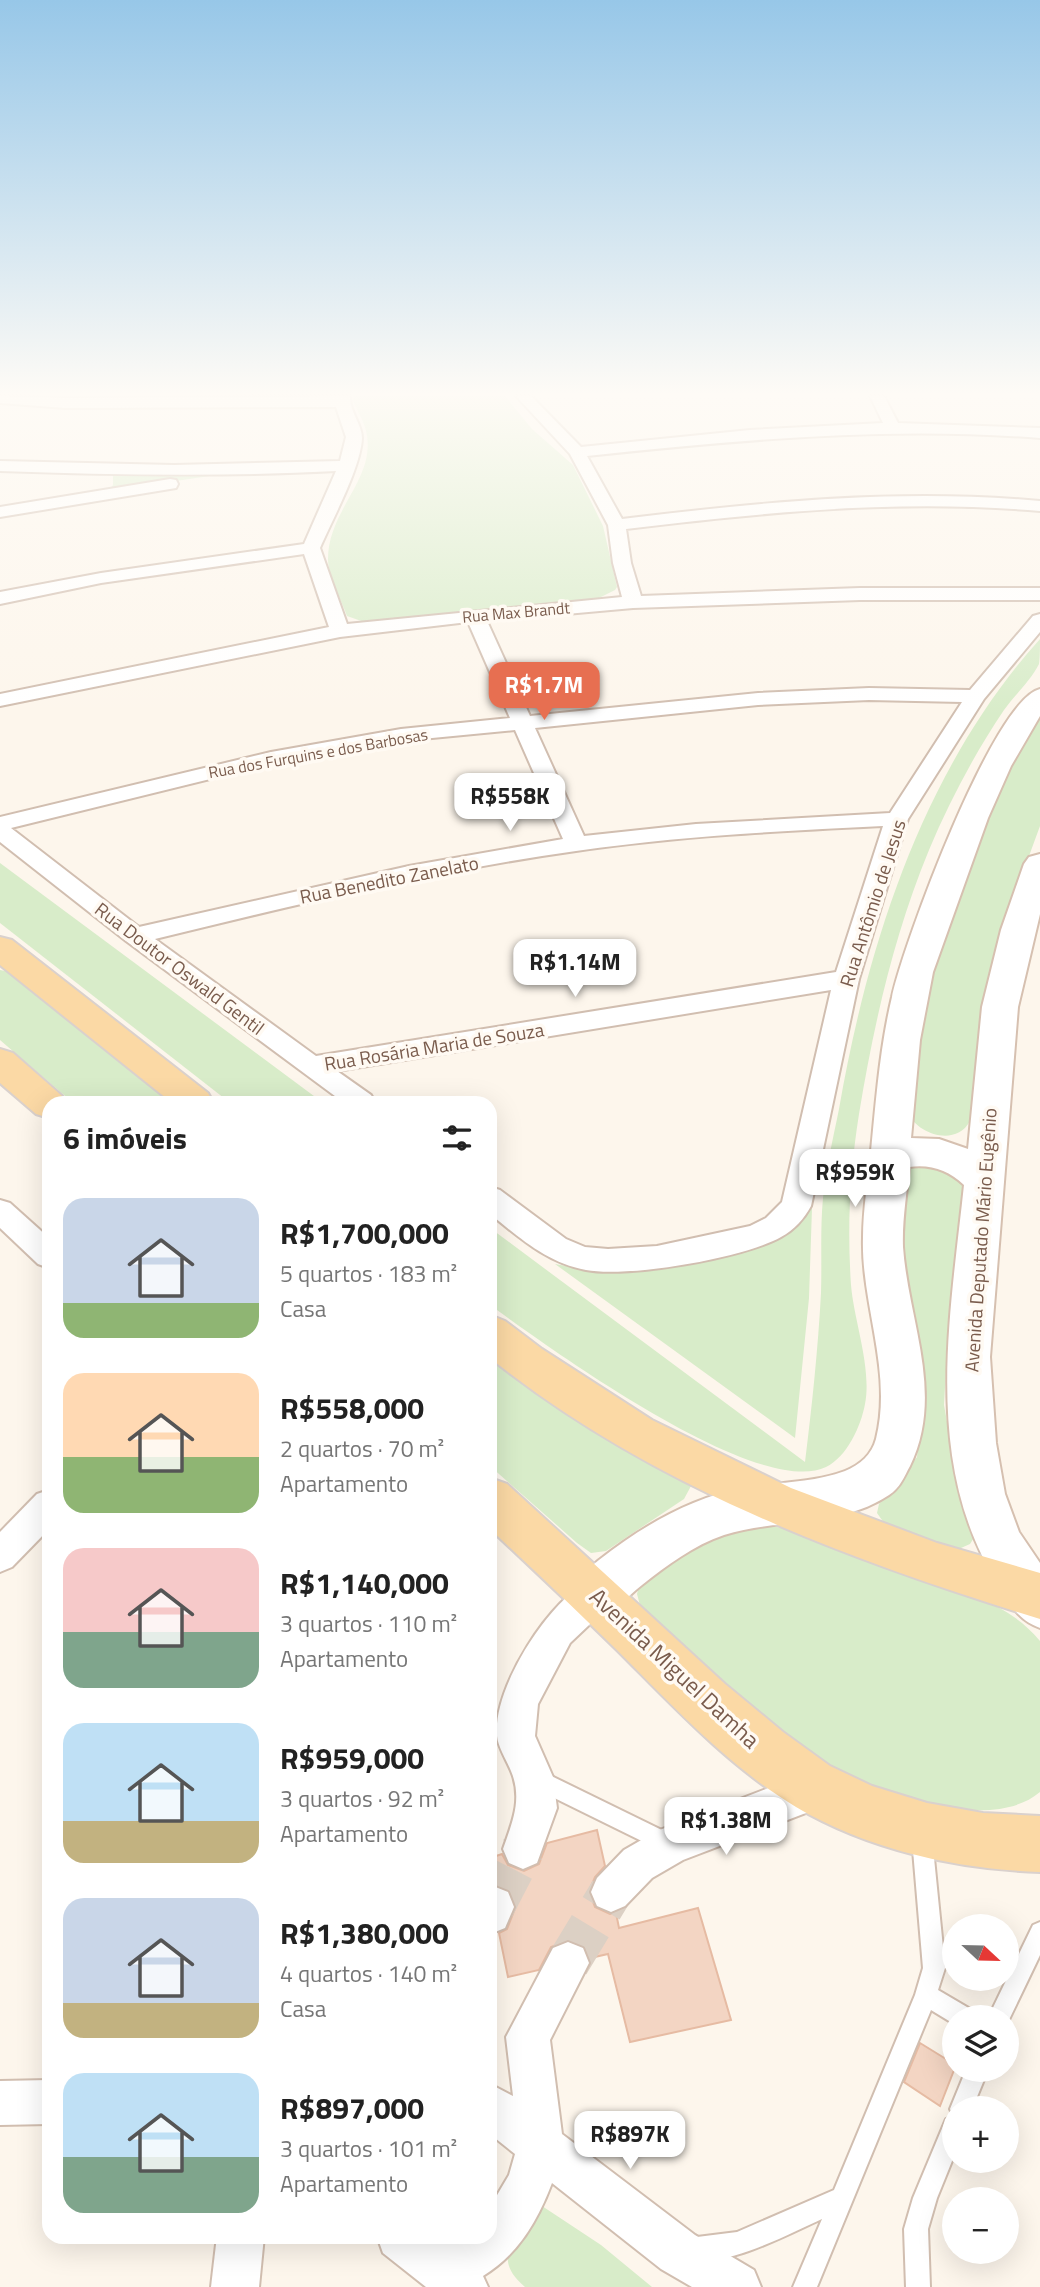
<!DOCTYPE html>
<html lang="pt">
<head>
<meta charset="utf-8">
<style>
  :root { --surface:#fff; --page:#f2f2f2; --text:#222; --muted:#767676; --accent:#e76f51 }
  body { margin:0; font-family:"Titillium Web",sans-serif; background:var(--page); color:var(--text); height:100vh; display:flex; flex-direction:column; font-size:26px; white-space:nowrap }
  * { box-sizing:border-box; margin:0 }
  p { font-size:23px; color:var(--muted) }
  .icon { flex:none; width:38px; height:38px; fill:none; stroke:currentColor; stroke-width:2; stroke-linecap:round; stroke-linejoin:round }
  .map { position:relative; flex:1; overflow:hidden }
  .side { position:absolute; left:42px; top:1096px; width:455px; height:1148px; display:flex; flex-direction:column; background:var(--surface); border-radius:21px; box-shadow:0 7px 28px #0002 }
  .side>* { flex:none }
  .needle { width:46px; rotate:112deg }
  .controls { position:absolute; left:942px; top:1914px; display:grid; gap:14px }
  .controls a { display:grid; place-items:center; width:77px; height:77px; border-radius:50%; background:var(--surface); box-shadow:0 7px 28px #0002; font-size:35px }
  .price { position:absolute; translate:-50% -60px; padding:0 16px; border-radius:14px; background:#fff; color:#222; font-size:23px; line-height:46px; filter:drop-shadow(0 2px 4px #0008) }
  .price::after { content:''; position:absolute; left:50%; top:42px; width:21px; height:16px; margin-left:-10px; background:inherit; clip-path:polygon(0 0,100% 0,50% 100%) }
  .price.on { background:var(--accent); color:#fff }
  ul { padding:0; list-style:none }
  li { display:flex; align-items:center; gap:21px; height:175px; padding:0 21px }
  li span { display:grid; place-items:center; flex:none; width:196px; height:140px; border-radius:21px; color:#555 }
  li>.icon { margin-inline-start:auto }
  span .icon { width:84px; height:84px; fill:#fffc; stroke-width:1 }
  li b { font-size:30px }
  h2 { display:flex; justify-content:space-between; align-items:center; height:84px; padding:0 21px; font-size:30px }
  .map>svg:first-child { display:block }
  .green { fill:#d8ecc9 }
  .building { fill:#f3d5c3; stroke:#e6bba3; stroke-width:2 }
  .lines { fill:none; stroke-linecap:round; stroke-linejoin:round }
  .street-tunnel { stroke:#dcd0c4; stroke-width:43; stroke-dasharray:43 21; stroke-linecap:butt }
  .lane-casing { stroke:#d1beb0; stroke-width:4 }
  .street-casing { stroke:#d1beb0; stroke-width:4 }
  .secondary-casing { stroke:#d6c0b0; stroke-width:4 }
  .primary-casing { stroke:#dad1cd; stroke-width:4 }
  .lane { fill:#fff; fill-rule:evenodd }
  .street { fill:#fff; fill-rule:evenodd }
  .secondary { fill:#fff; fill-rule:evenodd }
  .primary { fill:#fbd9a5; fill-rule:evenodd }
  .labels { text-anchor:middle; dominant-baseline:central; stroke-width:7; stroke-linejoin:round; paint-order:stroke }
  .far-street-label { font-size:16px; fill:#7a5c4d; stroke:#fffaf3 }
  .street-label { font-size:19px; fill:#7a5c4d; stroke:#fffaf3 }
  .near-street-label { font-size:23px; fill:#7a5c4d; stroke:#fffaf3 }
</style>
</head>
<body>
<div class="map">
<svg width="1040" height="2287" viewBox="0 0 1040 2287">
  <rect width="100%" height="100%" fill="#fdf6ec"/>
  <g class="green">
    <path d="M354,396H505L532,429L573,465L603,526L617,587L615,590L595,600L367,623L347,616C341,599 328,576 328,559C328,511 374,480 367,436C366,425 358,412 353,401Z"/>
    <path d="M113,473H230L108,491L113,485Z"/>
    <path d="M1040,639C1040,647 1040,658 1039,664C1031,680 1015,695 1004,710C975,753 949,802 929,850C894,935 874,1023 859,1114C850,1171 847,1226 851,1285C854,1321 872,1368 865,1404C861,1426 847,1457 826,1467C758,1500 548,1347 490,1305V1228L805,1462C812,1406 818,1349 821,1293C822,1261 820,1229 823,1198C826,1168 833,1139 839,1109C868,942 924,768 1040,639Z"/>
    <path d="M1040,718V826L1003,927L986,1005L970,1121C956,1147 918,1135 907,1112L925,998L948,915L1004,778Z"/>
    <path d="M0,863L322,1102H229L0,923Z"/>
    <path d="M0,970L15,973L175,1102H72L0,1040Z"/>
    <path d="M924,1160L961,1179L965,1188L963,1264L948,1334L944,1405L955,1466L975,1536L970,1544L952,1552L889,1530L877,1513L879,1504L917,1457L919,1432L899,1250L902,1177L912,1162Z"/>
    <path d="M812,1208L809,1298L795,1438L555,1264C620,1278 687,1259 753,1248L770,1243Z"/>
    <path d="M490,1352L689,1479L691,1486L684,1499L606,1551L591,1553L577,1543L490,1466Z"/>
    <path d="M762,1524L782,1528L972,1595C1000,1607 1021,1618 1040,1641V1792C981,1842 836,1777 780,1741C764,1731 750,1714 736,1701C705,1672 674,1642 642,1613L637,1594L641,1578L672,1547Z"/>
    <path d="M539,2204L601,2245L652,2287H525C488,2256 519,2235 539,2204Z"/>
  </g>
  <g class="building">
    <path d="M597,1830L605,1866L595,1877L589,1891L595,1907L610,1914L616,1913L619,1928L698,1908L731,2020L630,2042L608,1954L590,1958L584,1946L569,1940L551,1947L539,1970L508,1977L499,1933L507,1929L516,1906L509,1890L494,1884L490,1885V1858L502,1854L508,1865L524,1871L539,1864L547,1843Z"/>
    <path d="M920,2043L954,2064V2070L940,2106L904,2082Z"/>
  </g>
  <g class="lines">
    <g class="street-tunnel">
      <path d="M493,1907L523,1849"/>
      <path d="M568,1963L611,1892"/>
    </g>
    <g class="lane-casing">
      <g id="lane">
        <path d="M537,1769L674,1836L677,1843L674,1850L667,1853L660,1850L530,1786L527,1779L530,1772Z"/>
        <path d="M922,1828L929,1831L932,1838L945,1968L938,1990L972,2010L975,2018H954V2024L931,2010L817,2287H793L822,2219C790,2233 722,2271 689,2257L685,2249L689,2241L697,2237L737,2232L834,2190L915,1995L923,1968L912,1838L915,1831Z"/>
        <path d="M1040,1922V1955L1006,2026V2018H988L1033,1925Z"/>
        <path d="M966,2070H988L972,2109H954V2156L937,2198L928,2229L930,2287H906L904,2229L913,2198L946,2119L953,2116L950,2109Z"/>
      </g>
    </g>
    <g class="street-casing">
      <g id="street">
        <path d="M0,396L65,398L350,396C349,411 362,424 362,438C361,467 332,520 320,548L347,624L622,597L613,563L608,525L570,454L516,396H531L581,447L750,430L883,423L870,396H884L898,423L1040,428V438C888,426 738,440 587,456L622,519C762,502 899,488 1040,501V511C901,499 765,512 626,529L631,563L641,596L860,588H1040V600H860L633,608L487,621L530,716L758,693L869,688L970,690L1033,616L1040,614V632L984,699L908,819L859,979L811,1206C804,1219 794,1230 781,1237C744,1258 628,1278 586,1270C547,1263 520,1238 490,1214V1187L500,1190L566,1239L585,1247L608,1249L657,1246L750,1226L766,1218L782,1202L831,990L337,1071L371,1095L375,1102H343L126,941L0,842V817L271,752L401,729L510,718L468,622L340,637L0,706V694L329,627L304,554L101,583L0,604V592L101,573L304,544L336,471C224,477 112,475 0,471V461L174,465L340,461L346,437L336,407L65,408L0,403ZM869,700L962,702L890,813L696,824L584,836L535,728L758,705ZM515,730L563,839L409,866L139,927L11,828L271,764L401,741ZM883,826L836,972L316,1056L155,939C294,905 434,871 576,851C678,836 781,831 883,826Z"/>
        <path d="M170,479L176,480L178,484L176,488L0,517V507Z"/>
        <path d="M0,1200L10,1203L49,1238V1268L38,1264L0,1228Z"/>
        <path d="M49,1490V1529L12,1567L0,1572V1532L37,1494Z"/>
        <path d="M595,1578L608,1583L613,1595L608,1607L570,1643L538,1704L535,1736L553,1777L557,1808L537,1863L523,1869L509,1863L503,1849C512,1823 523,1799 511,1771C507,1761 498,1747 497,1736C492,1689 551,1595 595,1578Z"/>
        <path d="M818,1769L832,1775L838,1789L832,1803L683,1860L652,1878L625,1906L611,1912L597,1906L591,1892L597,1878L624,1850L657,1831Z"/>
        <path d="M493,1886L508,1892L514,1907L505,1928L490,1934V1888Z"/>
        <path d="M568,1942L583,1948L589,1963L550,2040L562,2134L695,2235L754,2270L761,2287H692L661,2269L552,2183C538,2220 518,2255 483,2276L488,2287H426L383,2253L377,2236H438L448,2244L461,2236H490V2207L509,2175L515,2154L490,2134V2084L513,2096L506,2037L553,1948Z"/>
        <path d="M49,2080V2124L0,2125V2081Z"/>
        <path d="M217,2236H264L259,2287H211Z"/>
      </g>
    </g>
    <g class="secondary-casing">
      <path id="secondary" d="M1040,689V716L1011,766L988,818L933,972L920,1040L911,1138L939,1139L968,1149L982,1007L1001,930L1024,864L1029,857L1040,854V914L1018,1007L990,1357L996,1443L1005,1494L1019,1532L1040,1563V1628C1016,1619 1011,1604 998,1584C922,1465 950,1317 964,1185C948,1170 931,1164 909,1167C907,1193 902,1220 903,1247C908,1320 945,1394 910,1466C904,1477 900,1488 889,1495C840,1528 777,1518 724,1535C694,1545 666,1566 642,1585C626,1598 614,1611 595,1618L578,1611L570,1595C573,1590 574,1583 577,1579C582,1572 592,1566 599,1560C641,1527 690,1498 743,1488C776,1482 813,1483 845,1471C860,1465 872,1454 876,1439C893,1371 861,1305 863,1238C863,1209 868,1180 871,1151C876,1100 880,1047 892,997C903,945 993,700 1040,689Z"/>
    </g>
    <g class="primary-casing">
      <g id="primary">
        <path d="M0,937L12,940L208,1093L213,1102H171L0,965Z"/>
        <path d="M0,1049L13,1053L62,1096L66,1102H49V1118L36,1114L0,1083Z"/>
        <path d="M490,1315L505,1321L542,1349L652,1420L791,1488L937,1543L1040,1573V1619C846,1559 650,1486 490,1358Z"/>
        <path d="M490,1478L507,1484L725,1684L783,1732L830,1766L872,1786L927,1803L983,1813L1040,1816V1872C956,1869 869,1850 796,1807C729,1767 672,1705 617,1650C575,1609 533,1569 490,1529Z"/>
      </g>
    </g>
    <use href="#lane" class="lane"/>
    <use href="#street" class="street"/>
    <use href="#secondary" class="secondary"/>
    <use href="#primary" class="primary"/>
  </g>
  <linearGradient id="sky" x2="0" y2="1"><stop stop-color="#97c7e8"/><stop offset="0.55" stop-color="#fefbf6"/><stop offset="1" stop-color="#fefbf6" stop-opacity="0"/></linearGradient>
  <rect width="1040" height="716" fill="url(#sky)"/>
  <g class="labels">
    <g class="far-street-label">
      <text transform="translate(516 612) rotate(-5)">Rua Max Brandt</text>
      <text transform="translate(318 753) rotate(-10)">Rua dos Furquins e dos Barbosas</text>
    </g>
    <g class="street-label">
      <text transform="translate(389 879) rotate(-11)">Rua Benedito Zanelato</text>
      <text transform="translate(872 903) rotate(-72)">Rua Antômio de Jesus</text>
      <text transform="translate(180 968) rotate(37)">Rua Doutor Oswald Gentil</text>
      <text transform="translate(434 1046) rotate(-9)">Rua Rosária Maria de Souza</text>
      <text transform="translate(980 1240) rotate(-86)">Avenida Deputado Mário Eugênio</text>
    </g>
    <g class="near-street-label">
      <text transform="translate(675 1668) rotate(43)">Avenida Miguel Damha</text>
    </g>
  </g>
</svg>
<div class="controls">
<a><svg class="needle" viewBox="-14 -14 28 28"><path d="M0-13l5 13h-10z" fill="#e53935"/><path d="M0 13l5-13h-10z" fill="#767676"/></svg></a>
<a><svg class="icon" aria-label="layers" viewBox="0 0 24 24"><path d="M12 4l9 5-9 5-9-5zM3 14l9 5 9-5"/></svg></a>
<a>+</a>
<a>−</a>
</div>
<b class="price on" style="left:544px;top:722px">R$1.7M</b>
<b class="price" style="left:510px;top:833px">R$558K</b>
<b class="price" style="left:575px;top:999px">R$1.14M</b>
<b class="price" style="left:855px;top:1209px">R$959K</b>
<b class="price" style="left:726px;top:1857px">R$1.38M</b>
<b class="price" style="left:630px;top:2171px">R$897K</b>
<section class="side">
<h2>6 imóveis<svg class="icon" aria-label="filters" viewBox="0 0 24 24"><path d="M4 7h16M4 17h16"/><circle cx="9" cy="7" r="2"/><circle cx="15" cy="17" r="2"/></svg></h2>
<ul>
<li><span style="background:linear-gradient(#c9d6e8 75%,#8fb573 0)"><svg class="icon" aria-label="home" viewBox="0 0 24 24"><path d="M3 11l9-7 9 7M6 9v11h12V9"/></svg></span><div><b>R$1,700,000</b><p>5 quartos · 183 m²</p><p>Casa</p></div></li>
<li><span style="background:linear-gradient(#ffd9b3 60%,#8fb573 0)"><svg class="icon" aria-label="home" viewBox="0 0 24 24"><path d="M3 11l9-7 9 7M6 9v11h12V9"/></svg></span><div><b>R$558,000</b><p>2 quartos · 70 m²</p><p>Apartamento</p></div></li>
<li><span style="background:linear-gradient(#f6c9c9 60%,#7fa58c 0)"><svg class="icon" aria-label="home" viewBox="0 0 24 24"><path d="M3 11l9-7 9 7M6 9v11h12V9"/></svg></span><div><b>R$1,140,000</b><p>3 quartos · 110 m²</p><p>Apartamento</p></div></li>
<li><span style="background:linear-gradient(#bfe0f5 70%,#c2b280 0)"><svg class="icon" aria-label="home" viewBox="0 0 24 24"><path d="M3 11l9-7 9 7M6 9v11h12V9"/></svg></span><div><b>R$959,000</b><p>3 quartos · 92 m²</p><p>Apartamento</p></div></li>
<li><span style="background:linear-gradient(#c9d6e8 75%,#c2b280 0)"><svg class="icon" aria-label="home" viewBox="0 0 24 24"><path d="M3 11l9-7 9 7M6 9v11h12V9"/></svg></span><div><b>R$1,380,000</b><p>4 quartos · 140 m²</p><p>Casa</p></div></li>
<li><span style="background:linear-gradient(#bfe0f5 60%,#7fa58c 0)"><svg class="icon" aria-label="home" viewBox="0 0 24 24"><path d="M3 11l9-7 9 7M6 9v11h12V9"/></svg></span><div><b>R$897,000</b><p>3 quartos · 101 m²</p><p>Apartamento</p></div></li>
</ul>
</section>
</div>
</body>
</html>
